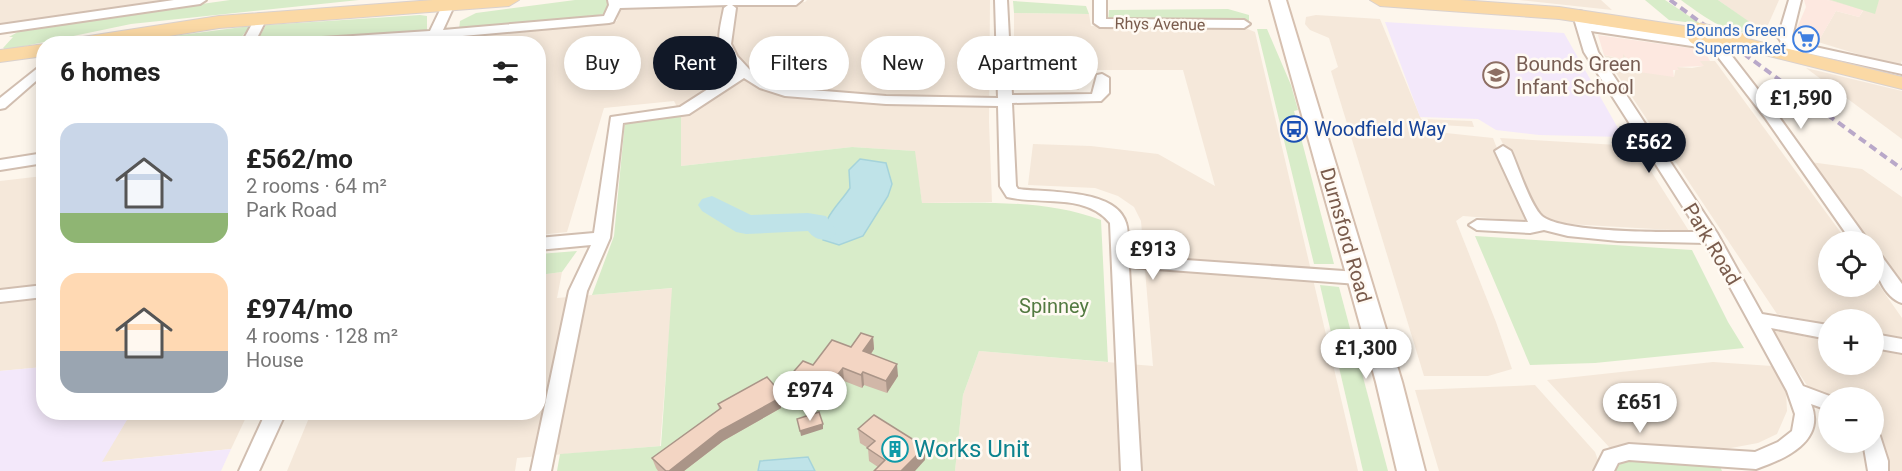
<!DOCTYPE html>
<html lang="en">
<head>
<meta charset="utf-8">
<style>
  :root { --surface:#fff; --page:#f6f6f6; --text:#222; --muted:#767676; --accent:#111827 }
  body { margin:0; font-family:Roboto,sans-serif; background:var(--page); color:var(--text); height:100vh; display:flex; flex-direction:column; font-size:22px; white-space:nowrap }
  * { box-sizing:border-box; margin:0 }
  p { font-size:20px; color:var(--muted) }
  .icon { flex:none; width:33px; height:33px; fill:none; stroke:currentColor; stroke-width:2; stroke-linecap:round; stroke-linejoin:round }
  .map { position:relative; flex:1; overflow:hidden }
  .panel { position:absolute; left:36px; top:36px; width:510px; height:384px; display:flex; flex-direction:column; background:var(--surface); border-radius:24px; box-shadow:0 3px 15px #0003 }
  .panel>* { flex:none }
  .top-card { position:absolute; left:564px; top:36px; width:570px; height:54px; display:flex; gap:12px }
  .fabs { position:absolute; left:1818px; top:231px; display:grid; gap:12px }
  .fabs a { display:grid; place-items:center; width:66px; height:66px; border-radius:50%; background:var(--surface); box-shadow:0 3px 15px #0003; font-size:30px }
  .price { position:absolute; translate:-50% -51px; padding:0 14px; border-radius:21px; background:#fff; color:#222; font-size:20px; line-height:39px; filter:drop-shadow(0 2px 3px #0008) }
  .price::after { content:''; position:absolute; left:50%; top:36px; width:18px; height:14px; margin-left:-9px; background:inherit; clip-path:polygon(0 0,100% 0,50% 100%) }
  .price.selected { background:var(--accent); color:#fff }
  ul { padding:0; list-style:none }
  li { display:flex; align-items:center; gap:18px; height:150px; padding:0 24px }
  li span { display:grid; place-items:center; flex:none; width:168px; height:120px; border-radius:18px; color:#555 }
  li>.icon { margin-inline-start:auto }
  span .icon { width:72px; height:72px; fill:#fffc; stroke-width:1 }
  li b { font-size:26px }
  h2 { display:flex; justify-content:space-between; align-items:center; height:72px; padding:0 24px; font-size:26px }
  .tag { padding:0 21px; border-radius:27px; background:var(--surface); box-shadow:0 3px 15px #0003; font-size:21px; line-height:54px }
  .tag.selected { background:var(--accent); color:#fff }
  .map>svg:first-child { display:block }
  .residential { fill:#f5e8da }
  .commercial { fill:#fde8e0 }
  .education { fill:#f3e8fa }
  .green { fill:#d8ecc9 }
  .water { fill:#bfe3e8; stroke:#a5d3da; stroke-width:1.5 }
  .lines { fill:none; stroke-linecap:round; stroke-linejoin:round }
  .river { fill:#bfe3e8; fill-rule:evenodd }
  .street-casing { stroke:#d1beb0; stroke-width:4 }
  .secondary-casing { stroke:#d6c0b0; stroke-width:4 }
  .primary-casing { stroke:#dad1cd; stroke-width:2 }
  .street { fill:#fff; fill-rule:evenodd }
  .secondary { fill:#fff; fill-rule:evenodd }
  .primary { fill:#fbd9a5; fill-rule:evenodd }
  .rail { stroke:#b9a8c9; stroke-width:4; stroke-dasharray:8 5; stroke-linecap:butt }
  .primary-bridge-casing { stroke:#dad1cd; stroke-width:24; stroke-linecap:butt }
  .primary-bridge { stroke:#fbd9a5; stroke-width:22 }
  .wall { fill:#d1b7a8 }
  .shaded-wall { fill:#aa9588 }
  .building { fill:#f3d5c3; stroke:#aa9588; stroke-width:1.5 }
  .labels { text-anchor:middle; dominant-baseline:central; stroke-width:5; stroke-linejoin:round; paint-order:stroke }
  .far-street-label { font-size:16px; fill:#7a5c4d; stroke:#fffaf3 }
  .far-shop-label { font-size:16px; fill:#366cbe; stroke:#fffaf3; text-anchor:end }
  .education-label { font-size:20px; fill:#785e54; stroke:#fffaf3; text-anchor:start }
  .transit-label { font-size:20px; fill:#164399; stroke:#fffaf3; text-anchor:start }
  .street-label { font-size:20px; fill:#7a5c4d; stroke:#fffaf3 }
  .park-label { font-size:20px; fill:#537a41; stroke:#fffaf3 }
  .near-culture-label { font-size:24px; fill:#0d838f; stroke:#fffaf3; text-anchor:start }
</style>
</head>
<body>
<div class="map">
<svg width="1902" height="471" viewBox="0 0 1902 471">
  <rect width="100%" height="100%" fill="#fdf6ec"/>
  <g class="residential">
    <path d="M0,0H197L0,24Z"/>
    <path d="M807,0H990L989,122L992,202L922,203L914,151L852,147L681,166V115L674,101L604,108L567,232L539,235L538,44H395L617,21L619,8L677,4L805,2Z"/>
    <path d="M1519,0H1601L1612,10Z"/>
    <path d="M1718,0H1779L1768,25L1756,27Z"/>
    <path d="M1827,0H1902V60L1900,67L1818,42L1836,11L1859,17L1863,11Z"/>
    <path d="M1014,13L1089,14L1091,26L1245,28L1255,32L1358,471H955L963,395L979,351L1153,366L1141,221L1134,207L1118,196L1095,188L1028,185L1033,144L1091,146L1158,154L1215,186L1183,70H1079V90L1014,89Z"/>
    <path d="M1316,15L1380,19L1421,119L1472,121L1474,127L1441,125L1436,128L1446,133L1493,138L1525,221L1463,216L1456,221L1496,322L1512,369L1488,376H1424L1331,71L1338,67L1329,38L1310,30L1305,24L1306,17Z"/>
    <path d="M1622,53L1674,77L1676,67L1692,68L1703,66L1699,61H1715L1847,241L1828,242V286H1874V278L1902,318V339L1874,333V320H1828V324L1777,314L1604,55L1622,59Z"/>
    <path d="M1806,68L1902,91V139Z"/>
    <path d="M1500,138L1635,146L1689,231L1551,223L1537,213Z"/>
    <path d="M1810,162L1862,169L1902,197V285L1874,247V242L1869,241Z"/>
    <path d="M43,176V367L0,371V181Z"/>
    <path d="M562,272L557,298L673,288L660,446L517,458L515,471H287L311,413L538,412L539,275Z"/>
    <path d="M1771,330L1828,341V364H1874V350L1902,355V471H1883L1884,444L1874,418V398L1832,397L1808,387Z"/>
    <path d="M1713,362L1772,366L1786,390L1787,411L1777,434L1758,443L1731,448L1694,451L1632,447L1610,448L1547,380Z"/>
    <path d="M1535,385L1595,452L1602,471H1439L1415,390Z"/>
    <path d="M131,413H248L231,449L101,462Z"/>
  </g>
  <g class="commercial">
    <path d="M1804,0H1827L1863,10L1859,17L1836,11L1818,42L1794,35L1806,7Z"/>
    <path d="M1598,35L1704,50L1710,61H1700L1704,66L1677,67L1679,70H1673L1674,77L1639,72L1623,54V59L1604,55Z"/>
  </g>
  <g class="education">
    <path d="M1385,22L1564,33L1623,137L1539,135L1496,130L1478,119L1420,117Z"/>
    <path d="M43,367L44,412L131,413L102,462L231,449L221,471H0V371Z"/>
  </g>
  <g class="green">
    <path d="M230,0H359L131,24L6,50L3,48L13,37H9L23,29Z"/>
    <path d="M575,0H608L606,14L459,30L460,21L476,13Z"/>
    <path d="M1645,0H1665L1701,24L1669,20Z"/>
    <path d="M1681,0H1718L1767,34C1728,35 1711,22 1681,0Z"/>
    <path d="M1831,0H1879L1875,14Z"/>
    <path d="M1013,1L1086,6L1089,14L1014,13Z"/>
    <path d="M1228,9L1249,15V23L1108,22L1109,10Z"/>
    <path d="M420,15L427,16V32L256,43L266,25Z"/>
    <path d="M250,26L237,43L112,44Z"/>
    <path d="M1257,29H1267L1291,85L1298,110L1294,111L1334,264H1314Z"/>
    <path d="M681,115V166L852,147L915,151L922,203C981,203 1045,199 1101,220L1108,362L979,351L963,395L955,471H557L560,454L661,446L672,288L592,295L614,236L625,121Z"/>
    <path d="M1475,236L1692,250L1728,322L1744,348L1595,363L1530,365Z"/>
    <path d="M577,251L562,272L539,275V254Z"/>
    <path d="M1320,285L1339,287L1388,471H1363Z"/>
    <path d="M1633,456L1719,464L1722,471H1613L1619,462Z"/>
  </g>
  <g class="water">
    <path d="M860,159L886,163L892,184L888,196L863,236L839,245L823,240C822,217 839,205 850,188L849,170Z"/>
    <path d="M808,457L815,471H758L760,461Z"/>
  </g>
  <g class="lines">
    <path class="river" d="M712,196L751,215L808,213L826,216L837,231L833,238C822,241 815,240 808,231L746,234L736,232L702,211L698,205L702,199Z"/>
    <g class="street-casing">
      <g id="street">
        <path d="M174,0H206L200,4L0,33V25Z"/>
        <path d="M608,0H802L796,5H732L736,8L731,44L737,56L749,69L770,82L787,88L886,96L998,98L995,0H1007L1012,95L1092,94L1097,75L1102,74L1109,78V93L1101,101L1012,103L1016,186L1018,189C1046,193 1116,188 1126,223C1129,232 1128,246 1128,256L1358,272L1367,278L1358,284L1129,267L1141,471H1121L1110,223C1086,193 1041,205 1007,197L1000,186L998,106L886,104L785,96L760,88L744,78L689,114L623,123L610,238L587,291L551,471H531L569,291L591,245L538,250V238L594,233L611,117L680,107L736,71C714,47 718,38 724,8L728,5L620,8L613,22L609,23L440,38L437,44H425L426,39L361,44H285L291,40L430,31L442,6L448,2L454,6L443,30L604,16L609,5Z"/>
        <path d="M1094,0H1106V19L1244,20L1250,24L1244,28L1100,27L1094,23Z"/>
        <path d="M1789,0H1801L1792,37L1800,49L1806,45L1902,66V74L1802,52L1800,55H1790L1778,37Z"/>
        <path d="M1579,11L1583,12L1588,23L1705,40L1702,36L1704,33H1714L1776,113L1869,242H1852L1766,119L1712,49L1591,31L1598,52L1717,233L1762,314L1828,325V339L1771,328L1803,386L1835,398H1828V410L1811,404C1826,441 1785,459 1756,469L1629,460L1618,463L1614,471H1594L1604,451L1629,444L1755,452L1778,442L1792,431L1795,414L1787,391L1706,243L1618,241L1568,236L1544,230L1530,233L1477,230L1469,225L1477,220L1528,222L1495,151L1503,146L1511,151C1519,169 1528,199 1540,214C1555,234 1672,232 1699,232L1584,52L1573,15Z"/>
        <path d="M261,14L267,18L254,44H241L257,15Z"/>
        <path d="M44,63V74L5,108L0,109V98Z"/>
        <path d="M44,153V163L0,170V160Z"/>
        <path d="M1874,252L1880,254L1902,284V303C1884,298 1872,268 1874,252Z"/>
        <path d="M44,285V297L0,302V290Z"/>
        <path d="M1874,334L1902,339V353L1874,348Z"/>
        <path d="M266,412H286L259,471H239Z"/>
        <path d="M1874,434L1880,436L1888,461V471H1868L1863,442H1874Z"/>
      </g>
    </g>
    <g class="secondary-casing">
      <path id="secondary" d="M1270,0H1286L1402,382L1425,471H1397L1376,382Z"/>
    </g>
    <g class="primary-casing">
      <g id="primary">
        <path d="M433,0H519L509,6L219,28L119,44H66L76,38L219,16Z"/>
        <path d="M1370,0H1460L1559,7L1698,28L1705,30L1708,34L1705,38L1698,40L1559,19L1380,6Z"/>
        <path d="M1736,36L1902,77V89L1729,46L1726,42L1729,38Z"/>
        <path d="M44,44V56L0,62V50Z"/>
      </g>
    </g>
    <use href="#street" class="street"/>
    <use href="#secondary" class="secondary"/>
    <use href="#primary" class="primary"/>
    <path class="rail" d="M1670,0L1902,169"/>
    <g class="primary-bridge-casing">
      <path id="primary-bridge" d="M1698,34L1736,42"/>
    </g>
    <use href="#primary-bridge" class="primary-bridge"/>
  </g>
  <g class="wall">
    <path d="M873,337L874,349L871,354L898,376L887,393L864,385L862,388L844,381L823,406L790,391L788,378L813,365Z"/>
    <path d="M780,392L781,408L723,441L684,471H658L656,468L652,458L719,409L718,404Z"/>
    <path d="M858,429L925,460L878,467L869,461L868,448L860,443Z"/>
  </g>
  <g class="shaded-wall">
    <path d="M873,337L874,349L864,364L863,351Z"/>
    <path d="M897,364L898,376L887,393L886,381Z"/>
    <path d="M843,368L844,381L823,406L822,394Z"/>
    <path d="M863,372L864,385L862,388L861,375Z"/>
    <path d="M780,392L781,408L723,441L684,471H669L720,431Z"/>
    <path d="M823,424V429L801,436L800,431Z"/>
    <path d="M925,447V460L915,471H901Z"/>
  </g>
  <g class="building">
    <path d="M861,333L873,337L863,351L897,364L886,381L863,372L861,375L843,368L822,394L788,378L803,361L813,365L832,340L851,347Z"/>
    <path d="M767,377L780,392V398L720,431L669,471H666L652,458L721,408L718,404Z"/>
    <path d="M819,412L823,424L800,431L797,419Z"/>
    <path d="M874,415L925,447L901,471H874L885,460L867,448L875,441L858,429Z"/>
  </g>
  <defs>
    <g id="supermarket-ring" transform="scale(1.35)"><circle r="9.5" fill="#fffaf3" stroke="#3f7fe0" stroke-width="1.5"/><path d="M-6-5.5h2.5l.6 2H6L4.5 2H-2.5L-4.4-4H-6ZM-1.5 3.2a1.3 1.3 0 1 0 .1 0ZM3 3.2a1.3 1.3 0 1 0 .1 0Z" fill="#3f7fe0"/></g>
    <g id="school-ring" transform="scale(1.35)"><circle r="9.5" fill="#fffaf3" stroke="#8d6e63" stroke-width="1.5"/><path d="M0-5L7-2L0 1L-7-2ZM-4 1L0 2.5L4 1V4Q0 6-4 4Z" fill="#8d6e63"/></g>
    <g id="bus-ring" transform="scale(1.35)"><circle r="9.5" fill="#fffaf3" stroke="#1a4fb4" stroke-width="1.5"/><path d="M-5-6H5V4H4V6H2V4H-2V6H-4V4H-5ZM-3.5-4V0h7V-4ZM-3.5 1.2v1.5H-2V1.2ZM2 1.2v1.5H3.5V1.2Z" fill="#1a4fb4"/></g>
    <g id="building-ring" transform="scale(1.35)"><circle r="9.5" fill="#fffaf3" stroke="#0f9aa8" stroke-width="1.5"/><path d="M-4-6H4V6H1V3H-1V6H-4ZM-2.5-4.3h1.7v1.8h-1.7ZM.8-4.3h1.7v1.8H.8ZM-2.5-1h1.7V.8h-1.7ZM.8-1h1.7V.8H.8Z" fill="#0f9aa8"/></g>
  </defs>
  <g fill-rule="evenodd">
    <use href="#supermarket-ring" x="1806" y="39"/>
    <use href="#school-ring" x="1496" y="75"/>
    <use href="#bus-ring" x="1294" y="129"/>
    <use href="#building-ring" x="895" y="449"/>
  </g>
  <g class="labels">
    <g class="far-street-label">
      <text transform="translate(1160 24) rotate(1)">Rhys Avenue</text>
    </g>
    <g class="far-shop-label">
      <text x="1786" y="30">Bounds Green<tspan x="1786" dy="18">Supermarket</tspan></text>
    </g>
    <g class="education-label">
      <text x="1516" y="64">Bounds Green<tspan x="1516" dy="23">Infant School</tspan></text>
    </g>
    <g class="transit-label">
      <text x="1314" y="129">Woodfield Way</text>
    </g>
    <g class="street-label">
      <text transform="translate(1346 235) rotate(74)">Durnsford Road</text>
      <text transform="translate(1712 244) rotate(59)">Park Road</text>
    </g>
    <g class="park-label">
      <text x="1054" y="306">Spinney</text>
    </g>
    <g class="near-culture-label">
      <text x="914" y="449">Works Unit</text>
    </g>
  </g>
</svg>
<div class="fabs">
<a><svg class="icon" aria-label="locate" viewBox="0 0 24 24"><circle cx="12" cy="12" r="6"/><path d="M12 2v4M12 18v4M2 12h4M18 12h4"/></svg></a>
<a>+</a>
<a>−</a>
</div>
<b class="price" style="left:1801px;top:130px">£1,590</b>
<b class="price selected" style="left:1649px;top:174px">£562</b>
<b class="price" style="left:1153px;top:281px">£913</b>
<b class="price" style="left:1366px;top:380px">£1,300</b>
<b class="price" style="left:810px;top:422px">£974</b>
<b class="price" style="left:1640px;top:434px">£651</b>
<div class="top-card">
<a class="tag">Buy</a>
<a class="tag selected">Rent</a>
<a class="tag">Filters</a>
<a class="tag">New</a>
<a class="tag">Apartment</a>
</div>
<section class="panel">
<h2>6 homes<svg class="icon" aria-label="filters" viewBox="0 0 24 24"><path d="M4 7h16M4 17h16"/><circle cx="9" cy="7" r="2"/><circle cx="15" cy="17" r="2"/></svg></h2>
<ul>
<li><span style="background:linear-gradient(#c9d6e8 75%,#8fb573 0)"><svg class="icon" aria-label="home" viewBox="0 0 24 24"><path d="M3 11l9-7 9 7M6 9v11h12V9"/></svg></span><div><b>£562/mo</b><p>2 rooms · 64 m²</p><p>Park Road</p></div></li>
<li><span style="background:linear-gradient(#ffd9b3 65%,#9aa5b1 0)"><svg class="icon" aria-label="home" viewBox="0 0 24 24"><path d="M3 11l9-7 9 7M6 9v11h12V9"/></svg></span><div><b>£974/mo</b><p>4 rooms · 128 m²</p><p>House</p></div></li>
</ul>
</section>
</div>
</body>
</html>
